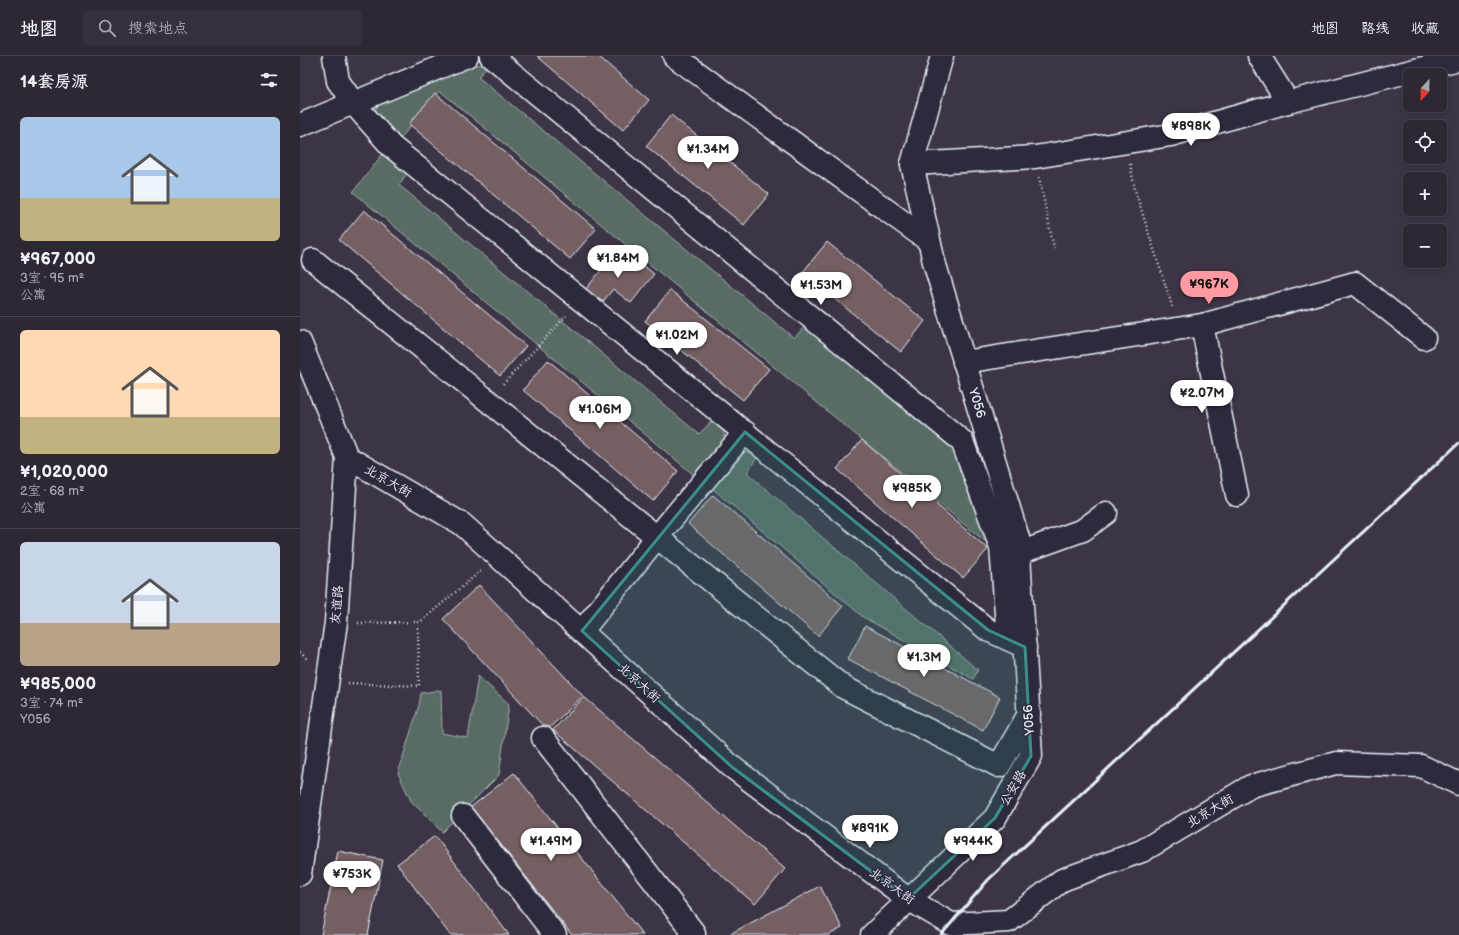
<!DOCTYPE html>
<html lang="zh">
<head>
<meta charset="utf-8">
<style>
  :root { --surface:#2e2834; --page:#36303c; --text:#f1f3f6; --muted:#a7a6ac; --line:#49444f; --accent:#ff9aa2 }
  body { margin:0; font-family:"Balsamiq Sans","LXGW WenKai TC",sans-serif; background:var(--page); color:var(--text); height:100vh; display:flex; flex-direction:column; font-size:15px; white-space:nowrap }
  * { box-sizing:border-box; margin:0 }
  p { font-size:13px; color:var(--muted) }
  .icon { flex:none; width:22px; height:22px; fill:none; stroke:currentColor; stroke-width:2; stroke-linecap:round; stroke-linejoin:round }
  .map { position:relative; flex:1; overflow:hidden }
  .details { display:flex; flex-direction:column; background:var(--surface); width:300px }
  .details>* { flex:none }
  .needle { width:26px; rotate:202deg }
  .tools { position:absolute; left:1103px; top:12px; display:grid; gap:8px }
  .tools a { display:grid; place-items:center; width:44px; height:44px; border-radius:6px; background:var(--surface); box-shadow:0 2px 6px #0003,0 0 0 1px var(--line); font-size:20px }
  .price { position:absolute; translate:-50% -34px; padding:0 9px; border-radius:14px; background:#fff; color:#222; font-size:13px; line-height:26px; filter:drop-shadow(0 1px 2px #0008) }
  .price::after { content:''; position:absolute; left:50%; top:24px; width:12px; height:9px; margin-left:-6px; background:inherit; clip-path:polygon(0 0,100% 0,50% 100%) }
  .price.current { background:var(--accent); color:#111 }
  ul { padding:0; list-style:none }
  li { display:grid; align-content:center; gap:8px; height:212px; padding:0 20px }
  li+li { border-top:1px solid var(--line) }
  li span { display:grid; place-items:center; height:124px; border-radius:6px; color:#555 }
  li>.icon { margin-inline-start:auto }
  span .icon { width:72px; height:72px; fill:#fffc; stroke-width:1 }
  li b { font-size:17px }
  h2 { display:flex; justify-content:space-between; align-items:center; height:48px; padding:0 20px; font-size:17px }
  header { display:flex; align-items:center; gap:24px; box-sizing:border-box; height:56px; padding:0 20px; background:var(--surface); border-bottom:1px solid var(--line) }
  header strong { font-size:19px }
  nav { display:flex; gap:22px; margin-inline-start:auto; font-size:14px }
  .search { width:280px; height:36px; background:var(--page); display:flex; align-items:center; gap:10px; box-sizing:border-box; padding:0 14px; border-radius:6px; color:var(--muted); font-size:15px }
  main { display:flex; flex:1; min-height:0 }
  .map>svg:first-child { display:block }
  .green { fill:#586c65; stroke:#a0aeae }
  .building { fill:#755f63; stroke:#e8f1f8 }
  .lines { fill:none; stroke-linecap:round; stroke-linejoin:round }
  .minor-casing { stroke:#e8f1f8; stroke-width:25 }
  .path { stroke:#e8f1f8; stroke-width:2.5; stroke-dasharray:1 3; stroke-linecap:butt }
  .minor { stroke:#2f2a3d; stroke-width:22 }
  .rail { stroke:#e8f1f8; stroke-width:3 }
  .marked { fill:#3a8f8a; fill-opacity:0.2; stroke:#3a8f8a; stroke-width:3; stroke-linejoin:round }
  .labels { text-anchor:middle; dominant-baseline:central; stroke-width:3; stroke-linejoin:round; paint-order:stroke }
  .street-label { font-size:13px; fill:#e8f1f8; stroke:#2f2a3d }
</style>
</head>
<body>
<header>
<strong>地图</strong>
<div class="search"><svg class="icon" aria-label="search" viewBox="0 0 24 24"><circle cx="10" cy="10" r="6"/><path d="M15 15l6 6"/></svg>搜索地点</div>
<nav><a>地图</a><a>路线</a><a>收藏</a></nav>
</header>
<main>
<section class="details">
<h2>14套房源<svg class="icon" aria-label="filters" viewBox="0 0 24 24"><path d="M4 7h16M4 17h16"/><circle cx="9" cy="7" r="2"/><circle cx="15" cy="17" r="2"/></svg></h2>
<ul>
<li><span style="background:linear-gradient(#a9c7e8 65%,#c2b280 0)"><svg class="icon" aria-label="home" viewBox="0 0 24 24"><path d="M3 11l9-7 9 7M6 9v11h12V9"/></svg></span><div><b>¥967,000</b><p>3室 · 95 m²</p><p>公寓</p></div></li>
<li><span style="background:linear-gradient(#ffd9b3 70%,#c2b280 0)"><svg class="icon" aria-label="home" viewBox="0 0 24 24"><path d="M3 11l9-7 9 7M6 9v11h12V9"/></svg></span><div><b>¥1,020,000</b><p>2室 · 68 m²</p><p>公寓</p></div></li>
<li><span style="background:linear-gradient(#c9d6e8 65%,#b9a48a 0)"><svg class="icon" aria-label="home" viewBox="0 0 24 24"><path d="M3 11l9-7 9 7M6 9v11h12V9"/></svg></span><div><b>¥985,000</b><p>3室 · 74 m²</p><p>Y056</p></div></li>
</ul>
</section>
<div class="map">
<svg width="1159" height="879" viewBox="0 0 1159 879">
  <rect width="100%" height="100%" fill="#3d3545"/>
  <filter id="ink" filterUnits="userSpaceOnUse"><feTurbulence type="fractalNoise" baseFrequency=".025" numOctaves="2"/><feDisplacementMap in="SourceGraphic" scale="8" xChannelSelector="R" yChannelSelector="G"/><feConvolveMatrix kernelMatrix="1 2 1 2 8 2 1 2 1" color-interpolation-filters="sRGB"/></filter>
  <g filter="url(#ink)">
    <g class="green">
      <path d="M189,8L178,21L494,282L507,268L656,390L693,492L140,35L100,83L75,56L78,47L170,9Z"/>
      <path d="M85,95L108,116L99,129L399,378L413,364L423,373L425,383L394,419L53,136Z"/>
      <path d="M445,396L458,400L447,417L678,614L673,623L563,561L413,433Z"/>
      <path d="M178,620L209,648L199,719L142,776L111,745L98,717L119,649L121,637L141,634L142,677L168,682Z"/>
    </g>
    <g class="building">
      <path d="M237,0H298L349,44L323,74Z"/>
      <path d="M135,37L296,173L270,203L109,68Z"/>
      <path d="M371,59L469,138L444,169L346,90Z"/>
      <path d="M64,154L226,290L200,320L39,184Z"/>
      <path d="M527,186L625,265L601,296L502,217Z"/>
      <path d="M320,191L354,218L331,247L313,233L297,253L281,239Z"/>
      <path d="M370,234L469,313L443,344L345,265Z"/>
      <path d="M248,304L378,415L353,445L223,334Z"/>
      <path d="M562,384L688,493L663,522L537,413Z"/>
      <path d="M413,439L543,550L518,580L388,468Z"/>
      <path d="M179,529L283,640L247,674L143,563Z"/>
      <path d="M565,570L700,641L683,674L548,603Z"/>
      <path d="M284,641L485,813L455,848L253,674Z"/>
      <path d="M214,717L343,879H272L171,751Z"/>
      <path d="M135,780L209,879H150L97,808Z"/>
      <path d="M38,795L83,804L68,879H21Z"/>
      <path d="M520,830L542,872L529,879H428Z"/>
    </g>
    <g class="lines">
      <g class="minor-casing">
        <g id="minor">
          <path d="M34,0L38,25L54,48L91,90L688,574L725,591"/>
          <path d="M191,0L662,385L701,491L708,583"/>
          <path d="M374,0L629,185"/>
          <path d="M959,0L988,46"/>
          <path d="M0,69L167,0"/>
          <path d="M612,108L735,101L871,79L988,46L1159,3"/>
          <path d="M13,204L543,631L699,710L729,658"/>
          <path d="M902,269L937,439"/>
          <path d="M0,286L47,401L36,566L0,818"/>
          <path d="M664,306L902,269L1055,227L1124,282"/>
          <path d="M47,401L162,468L432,711L608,843L651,868L709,865L762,824L842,795L951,730L1036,707L1121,710L1159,728"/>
          <path d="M719,497L783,474L806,457"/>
          <path d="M282,575L357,481L445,376"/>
          <path d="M243,682L394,877L391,879"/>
          <path d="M163,760L255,879"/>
          <path d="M572,879L695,762L731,700L718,482L634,206L612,108L642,0"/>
        </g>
      </g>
      <g class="path">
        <path d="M830,108L835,134L873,253"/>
        <path d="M739,121L754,192"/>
        <path d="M203,328L266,260"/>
        <path d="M58,567L120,566L182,514"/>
        <path d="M0,596L8,604"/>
        <path d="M48,627L119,630L118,572"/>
      </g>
      <use href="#minor" class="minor"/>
      <path class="rail" d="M641,879L688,824L1159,387"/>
    </g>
  </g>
  <path class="marked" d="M445,376L688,574L725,591L731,700L695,762L608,843L432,711L282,575Z"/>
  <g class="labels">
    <g class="street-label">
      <text transform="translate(677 347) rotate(73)">Y056</text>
      <text transform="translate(88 425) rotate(30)">北京大街</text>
      <text transform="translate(37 549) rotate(-85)">友谊路</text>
      <text transform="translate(339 627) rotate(42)">北京大街</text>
      <text transform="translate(729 664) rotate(-94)">Y056</text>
      <text transform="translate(713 732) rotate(-59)">公安路</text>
      <text transform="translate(910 755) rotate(-31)">北京大街</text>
      <text transform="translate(592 830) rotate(36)">北京大街</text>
    </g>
  </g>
</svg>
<div class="tools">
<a><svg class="needle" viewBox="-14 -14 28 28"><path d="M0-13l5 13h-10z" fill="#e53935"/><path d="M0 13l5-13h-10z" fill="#a7a6ac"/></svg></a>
<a><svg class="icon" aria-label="locate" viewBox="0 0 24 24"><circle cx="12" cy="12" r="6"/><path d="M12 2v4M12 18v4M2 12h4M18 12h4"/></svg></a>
<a>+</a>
<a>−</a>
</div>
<b class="price" style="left:891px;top:91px">¥898K</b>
<b class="price" style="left:408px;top:114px">¥1.34M</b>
<b class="price" style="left:318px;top:223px">¥1.84M</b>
<b class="price current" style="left:909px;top:249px">¥967K</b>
<b class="price" style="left:521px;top:250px">¥1.53M</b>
<b class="price" style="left:377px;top:300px">¥1.02M</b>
<b class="price" style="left:902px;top:358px">¥2.07M</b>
<b class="price" style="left:300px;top:374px">¥1.06M</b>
<b class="price" style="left:612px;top:453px">¥985K</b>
<b class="price" style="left:624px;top:622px">¥1.3M</b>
<b class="price" style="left:570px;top:793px">¥891K</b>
<b class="price" style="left:251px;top:806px">¥1.49M</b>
<b class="price" style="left:673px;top:806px">¥944K</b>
<b class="price" style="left:52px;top:839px">¥753K</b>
</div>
</main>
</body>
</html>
